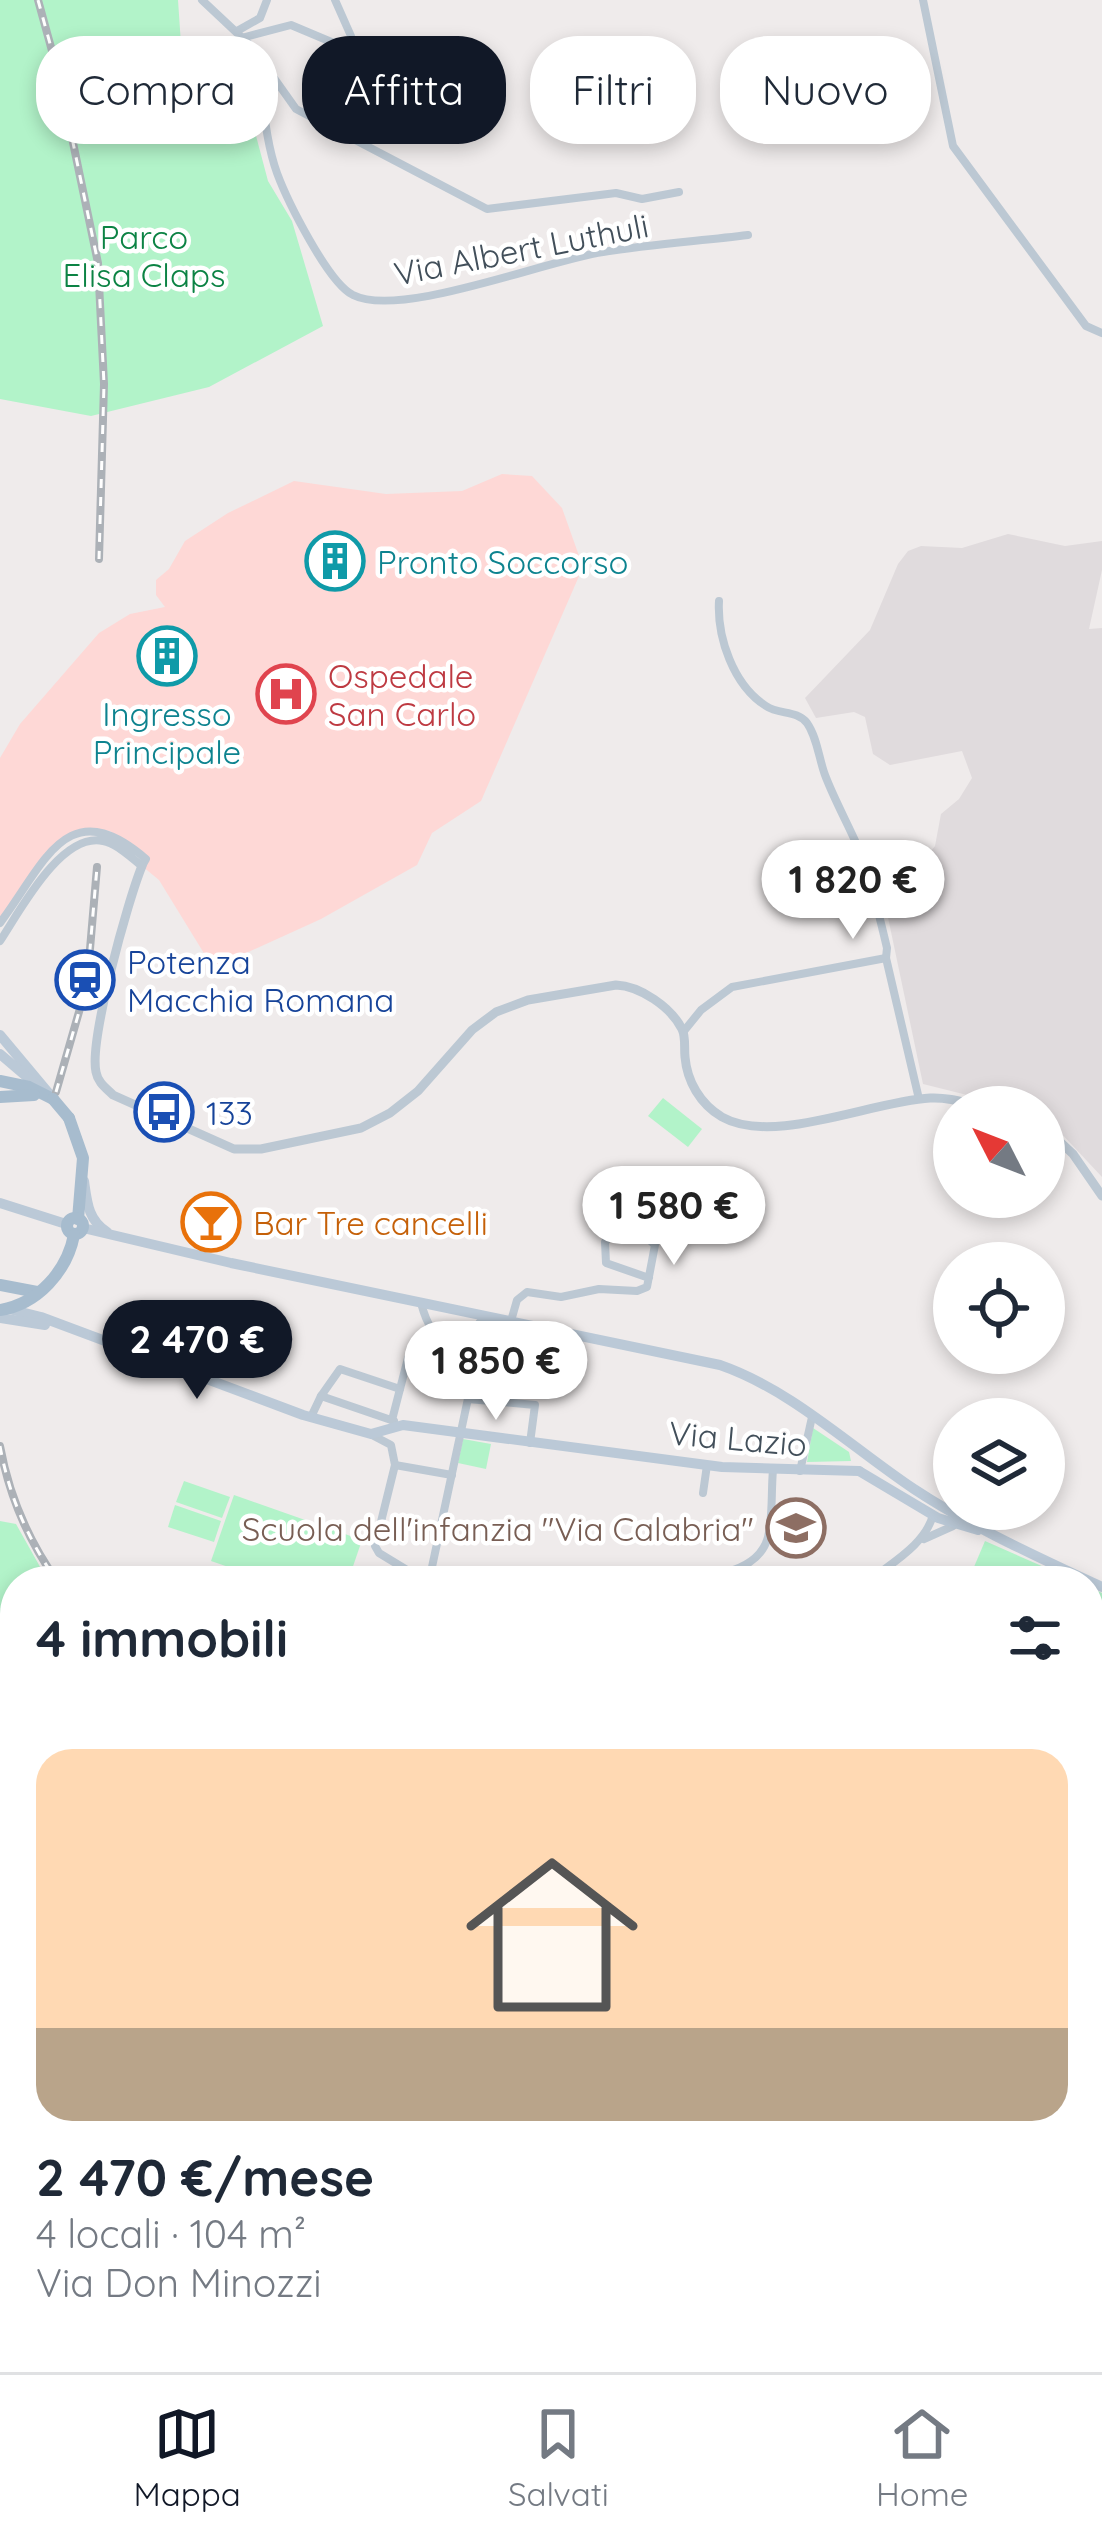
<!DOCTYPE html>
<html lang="it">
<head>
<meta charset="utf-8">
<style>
  :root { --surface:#fff; --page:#f6f6f7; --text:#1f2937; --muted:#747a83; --line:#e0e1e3; --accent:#111827 }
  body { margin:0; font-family:Quicksand,sans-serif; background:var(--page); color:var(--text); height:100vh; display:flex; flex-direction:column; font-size:45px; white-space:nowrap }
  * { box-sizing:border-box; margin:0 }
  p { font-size:39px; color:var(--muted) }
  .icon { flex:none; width:66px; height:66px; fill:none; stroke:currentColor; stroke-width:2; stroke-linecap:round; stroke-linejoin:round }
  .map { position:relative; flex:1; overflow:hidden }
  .drawer { position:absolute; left:0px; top:1566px; width:1104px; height:807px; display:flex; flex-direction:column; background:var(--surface); border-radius:48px 48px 0 0; box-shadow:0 6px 18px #0003 }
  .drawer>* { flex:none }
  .top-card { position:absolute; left:36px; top:36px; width:1032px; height:108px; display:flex; gap:24px }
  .needle { width:78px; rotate:312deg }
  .buttons { position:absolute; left:933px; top:1086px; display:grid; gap:24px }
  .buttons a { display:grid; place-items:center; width:132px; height:132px; border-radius:50%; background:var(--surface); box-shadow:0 6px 18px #0003; font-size:60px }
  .price { position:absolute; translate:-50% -102px; padding:0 27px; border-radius:42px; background:#fff; color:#222; font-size:39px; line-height:78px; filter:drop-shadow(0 3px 6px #0008) }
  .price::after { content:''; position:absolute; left:50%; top:72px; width:36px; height:27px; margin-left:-18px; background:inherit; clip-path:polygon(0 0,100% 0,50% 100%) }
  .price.on { background:var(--accent); color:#fff }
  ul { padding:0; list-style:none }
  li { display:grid; align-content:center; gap:24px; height:636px; padding:0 36px }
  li+li { border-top:3px solid var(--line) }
  li span { display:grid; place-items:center; height:372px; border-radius:36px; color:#555 }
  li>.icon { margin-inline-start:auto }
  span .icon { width:216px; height:216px; fill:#fffc; stroke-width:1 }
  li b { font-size:51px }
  h2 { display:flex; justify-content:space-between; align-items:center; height:144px; padding:0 36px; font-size:51px }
  .pill { padding:0 42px; border-radius:48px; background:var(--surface); box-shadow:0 6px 18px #0003; font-size:42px; line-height:108px }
  .pill.on { background:var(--accent); color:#fff }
  .dock { display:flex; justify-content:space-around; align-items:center; height:168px; border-top:3px solid var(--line); background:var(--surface); font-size:33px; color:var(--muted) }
  .dock a { display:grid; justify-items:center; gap:6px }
  .dock .on { color:var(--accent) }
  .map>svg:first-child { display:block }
  .education { fill:#e0dbdd }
  .medical { fill:#fed8d6 }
  .green { fill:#b2f3c9 }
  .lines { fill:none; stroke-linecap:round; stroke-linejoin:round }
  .minor { stroke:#bcc8d3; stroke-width:8 }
  .tertiary { stroke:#bcc8d3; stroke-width:9 }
  .secondary { stroke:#bbc9d7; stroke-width:10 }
  .primary { stroke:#a7bcce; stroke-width:12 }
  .rail-casing { stroke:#acb1b7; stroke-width:8 }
  .rail { stroke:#fff; stroke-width:3; stroke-dasharray:9; stroke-linecap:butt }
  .primary-bridge { stroke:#a7bcce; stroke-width:12 }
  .labels { text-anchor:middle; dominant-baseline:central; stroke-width:9; stroke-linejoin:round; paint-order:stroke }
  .park-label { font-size:33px; fill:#0c8344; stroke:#fff }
  .street-label { font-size:33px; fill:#424f5a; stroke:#fff }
  .culture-label { font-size:33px; fill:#0d838f; stroke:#fff; text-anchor:start }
  .health-label { font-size:33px; fill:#be3a42; stroke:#fff; text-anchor:start }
  .transit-label { font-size:33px; fill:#164399; stroke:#fff; text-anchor:start }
  .food-label { font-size:33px; fill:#c56008; stroke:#fff; text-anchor:start }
  .education-label { font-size:33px; fill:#785e54; stroke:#fff; text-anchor:end }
</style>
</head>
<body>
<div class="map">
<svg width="1102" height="2372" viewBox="0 0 1102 2372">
  <rect width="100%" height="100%" fill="#efebeb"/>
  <path class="education" d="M1008,534L1065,546L1102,541V570L1089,629L1102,628V1177L1044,1115V1107H1015L923,1084L886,908L935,846L941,814L959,799L972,778L962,751L890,765L873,754L865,717L854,712L816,718L805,698L870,630L898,564L908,551L921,546L962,548Z"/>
  <path class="medical" d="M502,474L532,476L562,508L583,567L481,801L432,833L417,865L321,919L213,968L159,880L142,866L146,858L110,831L94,829L62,841L0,922V758L20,724L99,633L130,614L165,607L156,595V580L169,569L185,541L228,513L294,481L386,494L462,491Z"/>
  <g class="green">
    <path d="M0,0H178L182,59L215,96L247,102L268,181L292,221L323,326L209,387L91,416L0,399Z"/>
    <path d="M663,1098L702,1129L688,1147L648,1116Z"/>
    <path d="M813,1428L849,1452L851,1461L807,1462Z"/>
    <path d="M463,1439L491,1444L486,1469L458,1463Z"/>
    <path d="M184,1481L230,1497L222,1518L176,1502Z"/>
    <path d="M234,1495L362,1540L348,1581H269L211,1561Z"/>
    <path d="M175,1505L221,1521L214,1542L168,1527Z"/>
    <path d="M0,1521L16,1524L48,1581H15V1791L0,1800Z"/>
    <path d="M985,1541L1076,1581H968Z"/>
    <path d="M1089,1587L1102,1593V1684L1096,1665H1089Z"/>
  </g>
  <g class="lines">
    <g class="minor">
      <path d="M202,0L252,47L296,109L487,209L616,193L642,199L679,192"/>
      <path d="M923,0L953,146L1086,326L1102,333"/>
      <path d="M237,31L260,18L267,0"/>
      <path d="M245,37L291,25L348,49L351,36L335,0"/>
      <path d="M256,56C263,93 264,137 277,173C287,200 328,283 353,295C400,319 547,260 603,252C651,244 700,241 748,235"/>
      <path d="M719,601C717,637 733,685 766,706C779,715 797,710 807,723C817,737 819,759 825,775C836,804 852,831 863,859C873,888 880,919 887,948L886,958"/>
      <path d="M0,923C45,863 67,791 146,859L142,866C130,857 116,843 103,841C61,832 20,911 0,941"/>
      <path d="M684,1031L701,1010L732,987L886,958L919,1099"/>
      <path d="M421,1303C433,1348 456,1354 485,1316"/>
      <path d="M511,1321L517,1300L527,1292L561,1297L599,1289L637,1291L647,1287L655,1245L643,1234L615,1231L605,1242L606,1263L649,1278"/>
      <path d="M321,1396L340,1369L400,1389"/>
      <path d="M468,1399L535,1405L530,1443"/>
      <path d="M311,1417L321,1396L394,1421"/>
      <path d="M392,1420L408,1358L473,1375L429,1581"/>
      <path d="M372,1435L391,1445L395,1465L375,1546L379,1553L425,1581"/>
      <path d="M395,1465L452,1475"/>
      <path d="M800,1471L812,1417"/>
      <path d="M703,1493L707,1465"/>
      <path d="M924,1539L953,1526"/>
      <path d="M660,1581C694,1577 757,1579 768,1537C773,1517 771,1491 773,1470"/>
      <path d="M869,1581C891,1563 925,1545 933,1515"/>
      <path d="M1089,1687L1102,1691"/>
      <path d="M1089,1748V1759"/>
      <path d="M1089,1796L1102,1810"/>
      <path d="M0,1810L15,1803"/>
      <path d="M1089,1821L1101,1858L1089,1920"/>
      <path d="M1089,1844V1871"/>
      <path d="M1089,1963L1102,1987"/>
      <path d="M0,2031L15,2039"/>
      <path d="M1089,2077L1096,2058"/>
      <path d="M1089,2153L1102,2167"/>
      <path d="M0,2158L15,2155"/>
      <path d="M0,2219L15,2214"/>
      <path d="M0,2255L15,2263"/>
      <path d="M450,2358L466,2372"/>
      <path d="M529,2358L535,2372"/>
      <path d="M713,2358L731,2372"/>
      <path d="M789,2358L796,2372"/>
      <path d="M831,2358L836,2368"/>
      <path d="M61,2372L72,2358"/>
      <path d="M651,2372L661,2365L681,2372"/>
      <path d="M760,2372L779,2358"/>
    </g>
    <g class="tertiary">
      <path d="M142,866C128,900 89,1040 96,1072C98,1083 106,1088 113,1095L234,1149H261L361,1128L390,1113L418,1091L472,1030L496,1012L528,1000L616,985C640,986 671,1007 682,1029C686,1037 684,1048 685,1057C687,1081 700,1104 722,1117C773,1146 872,1101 930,1098C949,1097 966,1103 984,1107"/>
      <path d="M1044,1127L1073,1154L1102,1196"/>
      <path d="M1089,2025L1102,2016"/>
      <path d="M0,2123L15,2119"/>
      <path d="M426,2358L443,2372"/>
    </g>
    <g class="secondary">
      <path d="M0,1035L51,1096"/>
      <path d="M0,1054L41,1089"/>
      <path d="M84,1181C87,1202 88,1220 107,1232"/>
      <path d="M0,1203L66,1224"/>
      <path d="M83,1228L231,1263L720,1365C792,1390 851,1447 914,1489C973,1528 1038,1557 1102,1587"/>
      <path d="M9,1309L41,1317L303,1415L371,1434L403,1425L722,1467L859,1471"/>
      <path d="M0,1318L45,1325"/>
      <path d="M859,1471L938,1518L978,1530"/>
      <path d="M0,2072L15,2081"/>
    </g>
    <g class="primary">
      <path d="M0,1081L29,1087L53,1099"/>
      <path d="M0,1097L34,1095"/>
      <path d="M69,1118L83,1158L78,1219"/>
      <circle cx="75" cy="1226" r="8"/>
      <path d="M0,1285L37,1292"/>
      <path d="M0,1310C38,1304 67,1271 74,1235"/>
      <path d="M0,1852H15"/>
      <path d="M1029,2358V2372"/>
      <path d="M1039,2358L1040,2372"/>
    </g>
    <g class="rail-casing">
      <g id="rail">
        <path d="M38,0L60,80L98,263L104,384L99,559"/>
        <path d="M56,1092L87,984L97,867"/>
        <path d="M0,1446C9,1496 28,1540 57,1581"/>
        <path d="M1089,1672H1093"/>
        <path d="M1089,1731L1102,1737"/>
      </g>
    </g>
    <use href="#rail" class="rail"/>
    <path class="primary-bridge" d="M53,1099L69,1118"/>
  </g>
  <defs>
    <g id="building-ring" transform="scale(3)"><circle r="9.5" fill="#fff" stroke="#0f9aa8" stroke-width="1.5"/><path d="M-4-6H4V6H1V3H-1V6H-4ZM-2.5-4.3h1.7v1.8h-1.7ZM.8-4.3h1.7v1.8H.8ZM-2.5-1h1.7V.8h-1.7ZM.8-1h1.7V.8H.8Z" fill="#0f9aa8"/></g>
    <g id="hospital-ring" transform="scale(3)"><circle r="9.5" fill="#fff" stroke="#e0444e" stroke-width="1.5"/><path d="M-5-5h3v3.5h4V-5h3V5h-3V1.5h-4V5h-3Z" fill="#e0444e"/></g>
    <g id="station-ring" transform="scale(3)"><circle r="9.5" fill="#fff" stroke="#1a4fb4" stroke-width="1.5"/><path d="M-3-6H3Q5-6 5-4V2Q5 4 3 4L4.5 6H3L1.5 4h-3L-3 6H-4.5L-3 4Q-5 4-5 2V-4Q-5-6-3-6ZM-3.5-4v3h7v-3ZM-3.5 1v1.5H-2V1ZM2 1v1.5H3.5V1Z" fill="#1a4fb4"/></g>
    <g id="bus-ring" transform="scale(3)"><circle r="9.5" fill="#fff" stroke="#1a4fb4" stroke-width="1.5"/><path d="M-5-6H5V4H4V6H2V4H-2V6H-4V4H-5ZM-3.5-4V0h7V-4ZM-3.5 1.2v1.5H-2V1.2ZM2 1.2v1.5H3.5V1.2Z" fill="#1a4fb4"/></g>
    <g id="bar-ring" transform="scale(3)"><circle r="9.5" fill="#fff" stroke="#e8710a" stroke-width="1.5"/><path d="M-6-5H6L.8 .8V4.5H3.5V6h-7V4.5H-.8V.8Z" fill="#e8710a"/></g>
    <g id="school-ring" transform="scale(3)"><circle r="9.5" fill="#fff" stroke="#8d6e63" stroke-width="1.5"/><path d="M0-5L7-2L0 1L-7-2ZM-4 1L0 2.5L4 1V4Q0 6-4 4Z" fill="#8d6e63"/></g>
  </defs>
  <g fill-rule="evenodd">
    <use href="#building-ring" x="335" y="561"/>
    <use href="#building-ring" x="167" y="656"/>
    <use href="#hospital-ring" x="286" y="694"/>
    <use href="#station-ring" x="85" y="980"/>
    <use href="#bus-ring" x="164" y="1112"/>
    <use href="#bar-ring" x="211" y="1222"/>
    <use href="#school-ring" x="796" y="1528"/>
  </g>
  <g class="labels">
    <g class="park-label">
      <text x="144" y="236">Parco<tspan x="144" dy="38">Elisa Claps</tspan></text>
    </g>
    <g class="street-label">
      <text transform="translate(521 249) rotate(-11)">Via Albert Luthuli</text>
      <text transform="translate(738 1438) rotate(5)">Via Lazio</text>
    </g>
    <g class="culture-label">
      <text x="377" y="561">Pronto Soccorso</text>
      <text x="167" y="713" text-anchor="middle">Ingresso<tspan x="167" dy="38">Principale</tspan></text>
    </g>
    <g class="health-label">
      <text x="328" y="675">Ospedale<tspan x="328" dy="38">San Carlo</tspan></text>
    </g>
    <g class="transit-label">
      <text x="127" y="961">Potenza<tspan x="127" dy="38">Macchia Romana</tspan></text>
      <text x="206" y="1112">133</text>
    </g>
    <g class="food-label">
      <text x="253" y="1222">Bar Tre cancelli</text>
    </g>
    <g class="education-label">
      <text x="754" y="1528">Scuola dell'infanzia "Via Calabria"</text>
    </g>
  </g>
</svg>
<div class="buttons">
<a><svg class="needle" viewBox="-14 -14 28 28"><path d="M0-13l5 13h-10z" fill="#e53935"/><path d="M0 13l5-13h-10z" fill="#747a83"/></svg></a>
<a><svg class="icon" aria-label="locate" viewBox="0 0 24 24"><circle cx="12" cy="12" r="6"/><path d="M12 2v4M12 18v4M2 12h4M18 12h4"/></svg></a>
<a><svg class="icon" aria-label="layers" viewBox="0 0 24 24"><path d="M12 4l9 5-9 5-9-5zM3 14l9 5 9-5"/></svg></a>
</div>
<b class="price" style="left:853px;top:942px">1 820 €</b>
<b class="price" style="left:674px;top:1268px">1 580 €</b>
<b class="price on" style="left:197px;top:1402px">2 470 €</b>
<b class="price" style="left:496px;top:1423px">1 850 €</b>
<div class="top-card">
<a class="pill">Compra</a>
<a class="pill on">Affitta</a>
<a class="pill">Filtri</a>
<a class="pill">Nuovo</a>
</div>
<section class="drawer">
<h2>4 immobili<svg class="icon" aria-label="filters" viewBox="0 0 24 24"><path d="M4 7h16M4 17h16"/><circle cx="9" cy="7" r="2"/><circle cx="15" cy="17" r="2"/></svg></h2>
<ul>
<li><span style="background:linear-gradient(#ffd9b3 75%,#b9a48a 0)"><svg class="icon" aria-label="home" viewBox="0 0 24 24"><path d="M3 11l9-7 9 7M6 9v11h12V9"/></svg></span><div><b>2 470 €/mese</b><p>4 locali · 104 m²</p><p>Via Don Minozzi</p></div></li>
</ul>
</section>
</div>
<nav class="dock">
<a class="on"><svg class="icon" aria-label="map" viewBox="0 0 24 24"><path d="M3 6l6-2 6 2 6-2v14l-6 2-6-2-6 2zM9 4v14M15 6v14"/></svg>Mappa</a>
<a><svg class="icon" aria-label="saved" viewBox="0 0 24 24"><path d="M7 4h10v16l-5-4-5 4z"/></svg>Salvati</a>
<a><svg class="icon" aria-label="home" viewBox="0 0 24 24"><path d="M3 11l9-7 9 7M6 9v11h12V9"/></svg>Home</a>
</nav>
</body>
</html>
